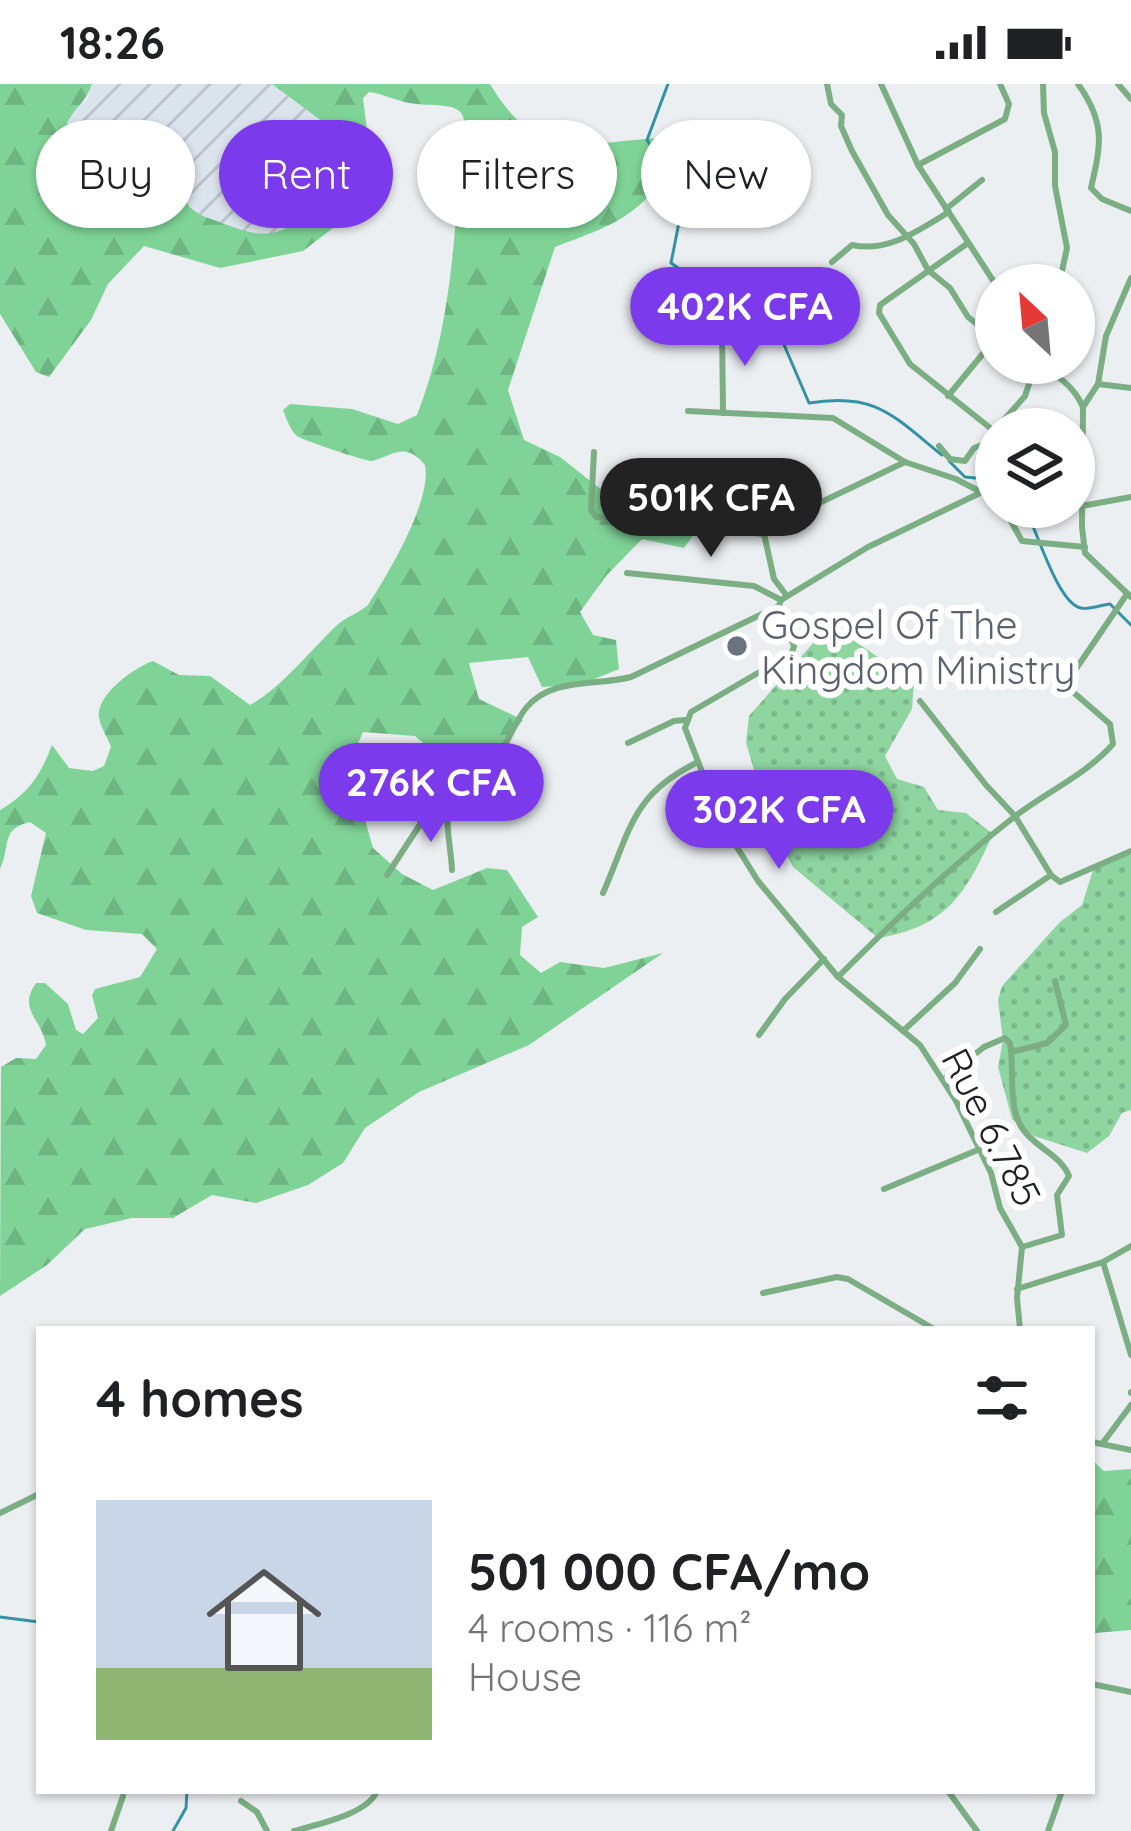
<!DOCTYPE html>
<html lang="en">
<head>
<meta charset="utf-8">
<style>
  :root { --surface:#fff; --page:#f2f2f2; --text:#202124; --muted:#757577; --line:#e0e0e0; --accent:#7c3aed }
  body { margin:0; font-family:Quicksand,sans-serif; background:var(--page); color:var(--text); height:100vh; display:flex; flex-direction:column; font-size:45px; white-space:nowrap }
  * { box-sizing:border-box; margin:0 }
  p { font-size:39px; color:var(--muted) }
  .icon { flex:none; width:66px; height:66px; fill:none; stroke:currentColor; stroke-width:2; stroke-linecap:round; stroke-linejoin:round }
  .map { position:relative; flex:1; overflow:hidden }
  .drawer { position:absolute; left:36px; top:1242px; width:1059px; height:468px; display:flex; flex-direction:column; background:var(--surface); border-radius:0px; box-shadow:0 3px 9px #0004 }
  .drawer>* { flex:none }
  .guide { position:absolute; left:36px; top:36px; width:1059px; height:108px; display:flex; gap:24px }
  .needle { width:78px; rotate:334deg }
  .controls { position:absolute; left:975px; top:180px; display:grid; gap:24px }
  .controls a { display:grid; place-items:center; width:120px; height:120px; border-radius:50%; background:var(--surface); box-shadow:0 3px 9px #0004; font-size:60px }
  .price { position:absolute; translate:-50% -102px; padding:0 27px; border-radius:42px; background:var(--accent); color:#fff; font-size:39px; line-height:78px; filter:drop-shadow(0 3px 6px #0008) }
  .price::after { content:''; position:absolute; left:50%; top:72px; width:36px; height:27px; margin-left:-18px; background:inherit; clip-path:polygon(0 0,100% 0,50% 100%) }
  .price.selected { background:#222; color:#fff }
  ul { padding:0; list-style:none }
  li { display:flex; align-items:center; gap:36px; height:300px; padding:0 60px }
  li+li { border-top:3px solid var(--line) }
  li span { display:grid; place-items:center; flex:none; width:336px; height:240px; border-radius:0px; color:#555 }
  li>.icon { margin-inline-start:auto }
  span .icon { width:144px; height:144px; fill:#fffc; stroke-width:1 }
  li b { font-size:51px }
  h2 { display:flex; justify-content:space-between; align-items:center; height:144px; padding:0 60px; font-size:51px }
  .chip { padding:0 42px; border-radius:54px; background:var(--surface); box-shadow:0 3px 9px #0004; font-size:42px; line-height:108px }
  .chip.selected { background:var(--accent); color:#fff }
  .status { display:flex; justify-content:space-between; align-items:center; height:84px; padding:0 60px; background:var(--surface); direction:ltr }
  .status svg { height:33px; fill:currentColor }
  .map>svg:first-child { display:block }
  .industrial { fill:url(#industrial-furrows) }
  .grass { fill:url(#grass-dots) }
  .forest { fill:url(#forest-firs) }
  .lines { fill:none; stroke-linecap:round; stroke-linejoin:round }
  .stream { stroke:#3193a4; stroke-width:3 }
  .minor { stroke:#7cae84; stroke-width:6 }
  .worship-dot { fill:#6b7280; stroke:#fff; stroke-width:4.5 }
  .labels { text-anchor:middle; dominant-baseline:central; stroke-width:12; stroke-linejoin:round; paint-order:stroke }
  .worship-label { font-size:39px; fill:#5b616d; stroke:#fff; text-anchor:start }
  .street-label { font-size:39px; fill:#202122; stroke:#fff }
</style>
</head>
<body>
<div class="status"><b>18:26</b><svg viewBox="0 0 49 12"><path d="M0 12V9h3v3zM5 12V6h3v6zM10 12V3h3v9zM15 12V0h3v12zM26 1h20v11H26zM47 4h2v5h-2z"/></svg></div>
<div class="map">
<svg width="1131" height="1747" viewBox="0 0 1131 1747">
  <defs>
    <pattern id="industrial-furrows" width="10" height="10" patternUnits="userSpaceOnUse" patternTransform="scale(3)"><rect width="10" height="10" fill="#dbe4ed"/><path d="M-1 1l2-2M0 10L10 0M9 11l2-2" fill="none" stroke="#bcc3cb"/></pattern>
    <pattern id="grass-dots" width="8" height="8" patternUnits="userSpaceOnUse" patternTransform="scale(3)"><rect width="8" height="8" fill="#8ed5a0"/><path d="M2 2h.1M6 6h.1" fill="none" stroke="#7ab78a" stroke-width="1.8" stroke-linecap="round"/></pattern>
    <pattern id="forest-firs" width="22" height="20" patternUnits="userSpaceOnUse" patternTransform="scale(3)"><rect width="22" height="20" fill="#7fd396"/><path d="M5 1l3.5 6h-7zM16 11l3.5 6h-7z" fill="#6db581"/></pattern>
  </defs>
  <rect width="100%" height="100%" fill="#eceff2"/>
  <path class="industrial" d="M92,0H272L327,41L328,92L322,119L287,145L259,153L194,128L186,116L184,89L177,77L80,63L71,53L67,39L74,25L88,15Z"/>
  <g class="grass">
    <path d="M821,550L849,553L914,598L912,625L885,672L897,695L924,703L938,726L966,729L993,750C966,809 947,843 878,854L793,783L769,736L746,659L749,632Z"/>
    <path d="M1131,769V1026L1122,1029L1109,1052L1087,1069L1034,1052L1012,1035L998,983L1003,956L998,916L1002,902L1060,838L1082,821L1095,780Z"/>
  </g>
  <g class="forest">
    <path d="M0,0H92C87,17 75,23 67,39L71,52L80,63L177,77C186,91 180,110 190,123C198,132 213,135 225,140C274,159 281,149 322,119L328,92L327,41L272,0H490C538,80 580,59 658,54L671,84C635,136 612,141 555,163L508,306L524,356L560,373L631,429L702,439L684,464L642,455L606,492L580,528L593,551L616,556L619,585L580,601L542,603L528,573L469,579L479,615L523,636L500,666L441,674L415,652L363,648L349,680L373,764L402,790L433,806L487,784L507,786L538,833L522,843L520,871L541,889L560,878L604,884L663,869L529,961L419,1008L365,1044L343,1079L308,1101L256,1119L212,1111L173,1134H132L85,1145L47,1181L0,1212L1,983L16,974L36,975L46,961C42,935 17,926 36,899H45L68,920L76,946L83,950L98,934L92,911L95,905L140,893L157,865L142,850L86,846L37,829L31,812L46,749L30,738C0,745 11,762 0,785V726C29,709 40,692 52,661L69,684L93,687L104,682L111,663C108,654 101,644 99,634C95,611 135,583 153,577L179,591L210,592L250,621C280,605 311,566 336,542C345,533 358,530 368,521C388,490 432,417 425,381C405,357 394,371 372,377C368,378 302,356 297,352C290,346 286,333 283,326L290,320L352,325L398,340L417,331C451,245 455,152 461,60C474,16 448,23 417,20C400,19 385,10 369,8L363,14L369,62L354,128L303,167L220,184L144,162L108,200L91,236L49,293L36,288L0,230Z"/>
    <path d="M1092,1376L1104,1387L1131,1385V1546L1095,1549L1092,1555Z"/>
  </g>
  <g class="lines">
    <g class="stream">
      <path d="M668,0L647,56L684,113L671,179L782,256L809,319C876,308 893,332 942,371"/>
      <path d="M949,377L965,393L996,396"/>
      <path d="M1024,423C1036,442 1057,520 1081,524C1089,526 1101,521 1110,520L1131,541"/>
      <path d="M0,1533L39,1538"/>
      <path d="M173,1747L186,1724L187,1707"/>
    </g>
    <g class="minor">
      <path d="M827,0L831,20L842,31L841,42L852,67L888,131L914,160L928,186L950,204L968,233L996,255"/>
      <path d="M881,0L918,81L996,201"/>
      <path d="M1043,0L1044,29L1055,68V102L1067,164L1059,201"/>
      <path d="M1078,0C1106,39 1101,61 1091,104L1102,115L1131,127"/>
      <path d="M1118,0L1131,15"/>
      <path d="M918,81L1005,35L1009,20L1000,0"/>
      <path d="M946,125L982,96"/>
      <path d="M968,159L880,221L879,229L910,280L994,347"/>
      <path d="M832,178L852,161C888,169 919,146 949,128"/>
      <path d="M722,241L723,329"/>
      <path d="M993,250L996,235"/>
      <path d="M1036,279C1056,290 1074,302 1083,323L1082,443L1085,469L1131,513"/>
      <path d="M1098,300L1131,304"/>
      <path d="M948,312L995,255"/>
      <path d="M1083,323L1098,300L1106,252L1131,194"/>
      <path d="M688,327L833,334L905,378L956,395L996,416"/>
      <path d="M995,346L1025,312L1032,291L1027,279"/>
      <path d="M939,362L950,375L965,377L974,364L996,356"/>
      <path d="M594,368L591,426L596,433L764,450L769,443L905,378"/>
      <path d="M731,379L758,447"/>
      <path d="M978,410L868,463L781,516L779,522L794,562L792,569L691,628L685,644L722,739L758,797L838,893L920,961L956,1017L991,1089L1000,1124L1022,1163L1017,1214L1020,1245"/>
      <path d="M1082,422L1131,413"/>
      <path d="M1003,423L1022,457L1085,463"/>
      <path d="M764,450L774,495L787,512"/>
      <path d="M627,489L754,502L781,516"/>
      <path d="M920,617L986,701L1015,732L1051,791L996,828"/>
      <path d="M628,659L674,637L685,636"/>
      <path d="M452,786C451,758 436,706 464,688C475,681 489,683 497,673C509,658 514,639 526,624C551,593 597,602 631,593L779,522"/>
      <path d="M387,791L423,736L448,708"/>
      <path d="M1051,791L1060,798L1131,767"/>
      <path d="M603,809C630,748 631,711 696,679"/>
      <path d="M838,893C893,838 948,785 1009,737C1042,710 1085,692 1113,660L1110,640L1065,601L1127,510"/>
      <path d="M903,947L955,899L980,865"/>
      <path d="M759,951L785,915L824,875"/>
      <path d="M1012,968L1047,959L1066,941L1055,897"/>
      <path d="M943,996L984,963L1005,954L1010,959C1015,985 1007,1021 1022,1044C1035,1064 1060,1070 1069,1092L1057,1111L1062,1151L1022,1163"/>
      <path d="M884,1105L980,1065"/>
      <path d="M1103,1178L1131,1271"/>
      <path d="M1017,1205L1103,1178L1131,1162"/>
      <path d="M763,1209L837,1193L848,1195L934,1245"/>
      <path d="M1131,1308V1309"/>
      <path d="M1092,1358L1131,1366"/>
      <path d="M1102,1360L1131,1321"/>
      <path d="M0,1429L39,1410"/>
      <path d="M1092,1600L1131,1608"/>
      <path d="M948,1707L977,1747"/>
      <path d="M241,1717L257,1728L267,1747"/>
      <path d="M111,1747L123,1712"/>
      <path d="M294,1747C318,1740 368,1730 377,1707"/>
      <path d="M1048,1747L1062,1707"/>
    </g>
  </g>
  <circle class="worship-dot" cx="737" cy="562" r="12"/>
  <g class="labels">
    <g class="worship-label">
      <text x="761" y="540">Gospel Of The<tspan x="761" dy="45">Kingdom Ministry</tspan></text>
    </g>
    <g class="street-label">
      <text transform="translate(992 1043) rotate(63)">Rue 6.785</text>
    </g>
  </g>
</svg>
<div class="controls">
<a><svg class="needle" viewBox="-14 -14 28 28"><path d="M0-13l5 13h-10z" fill="#e53935"/><path d="M0 13l5-13h-10z" fill="#757577"/></svg></a>
<a><svg class="icon" aria-label="layers" viewBox="0 0 24 24"><path d="M12 4l9 5-9 5-9-5zM3 14l9 5 9-5"/></svg></a>
</div>
<b class="price" style="left:745px;top:285px">402K CFA</b>
<b class="price selected" style="left:711px;top:476px">501K CFA</b>
<b class="price" style="left:431px;top:761px">276K CFA</b>
<b class="price" style="left:779px;top:788px">302K CFA</b>
<div class="guide">
<a class="chip">Buy</a>
<a class="chip selected">Rent</a>
<a class="chip">Filters</a>
<a class="chip">New</a>
</div>
<section class="drawer">
<h2>4 homes<svg class="icon" aria-label="filters" viewBox="0 0 24 24"><path d="M4 7h16M4 17h16"/><circle cx="9" cy="7" r="2"/><circle cx="15" cy="17" r="2"/></svg></h2>
<ul>
<li><span style="background:linear-gradient(#c9d6e8 70%,#8fb573 0)"><svg class="icon" aria-label="home" viewBox="0 0 24 24"><path d="M3 11l9-7 9 7M6 9v11h12V9"/></svg></span><div><b>501 000 CFA/mo</b><p>4 rooms · 116 m²</p><p>House</p></div></li>
</ul>
</section>
</div>
</body>
</html>
